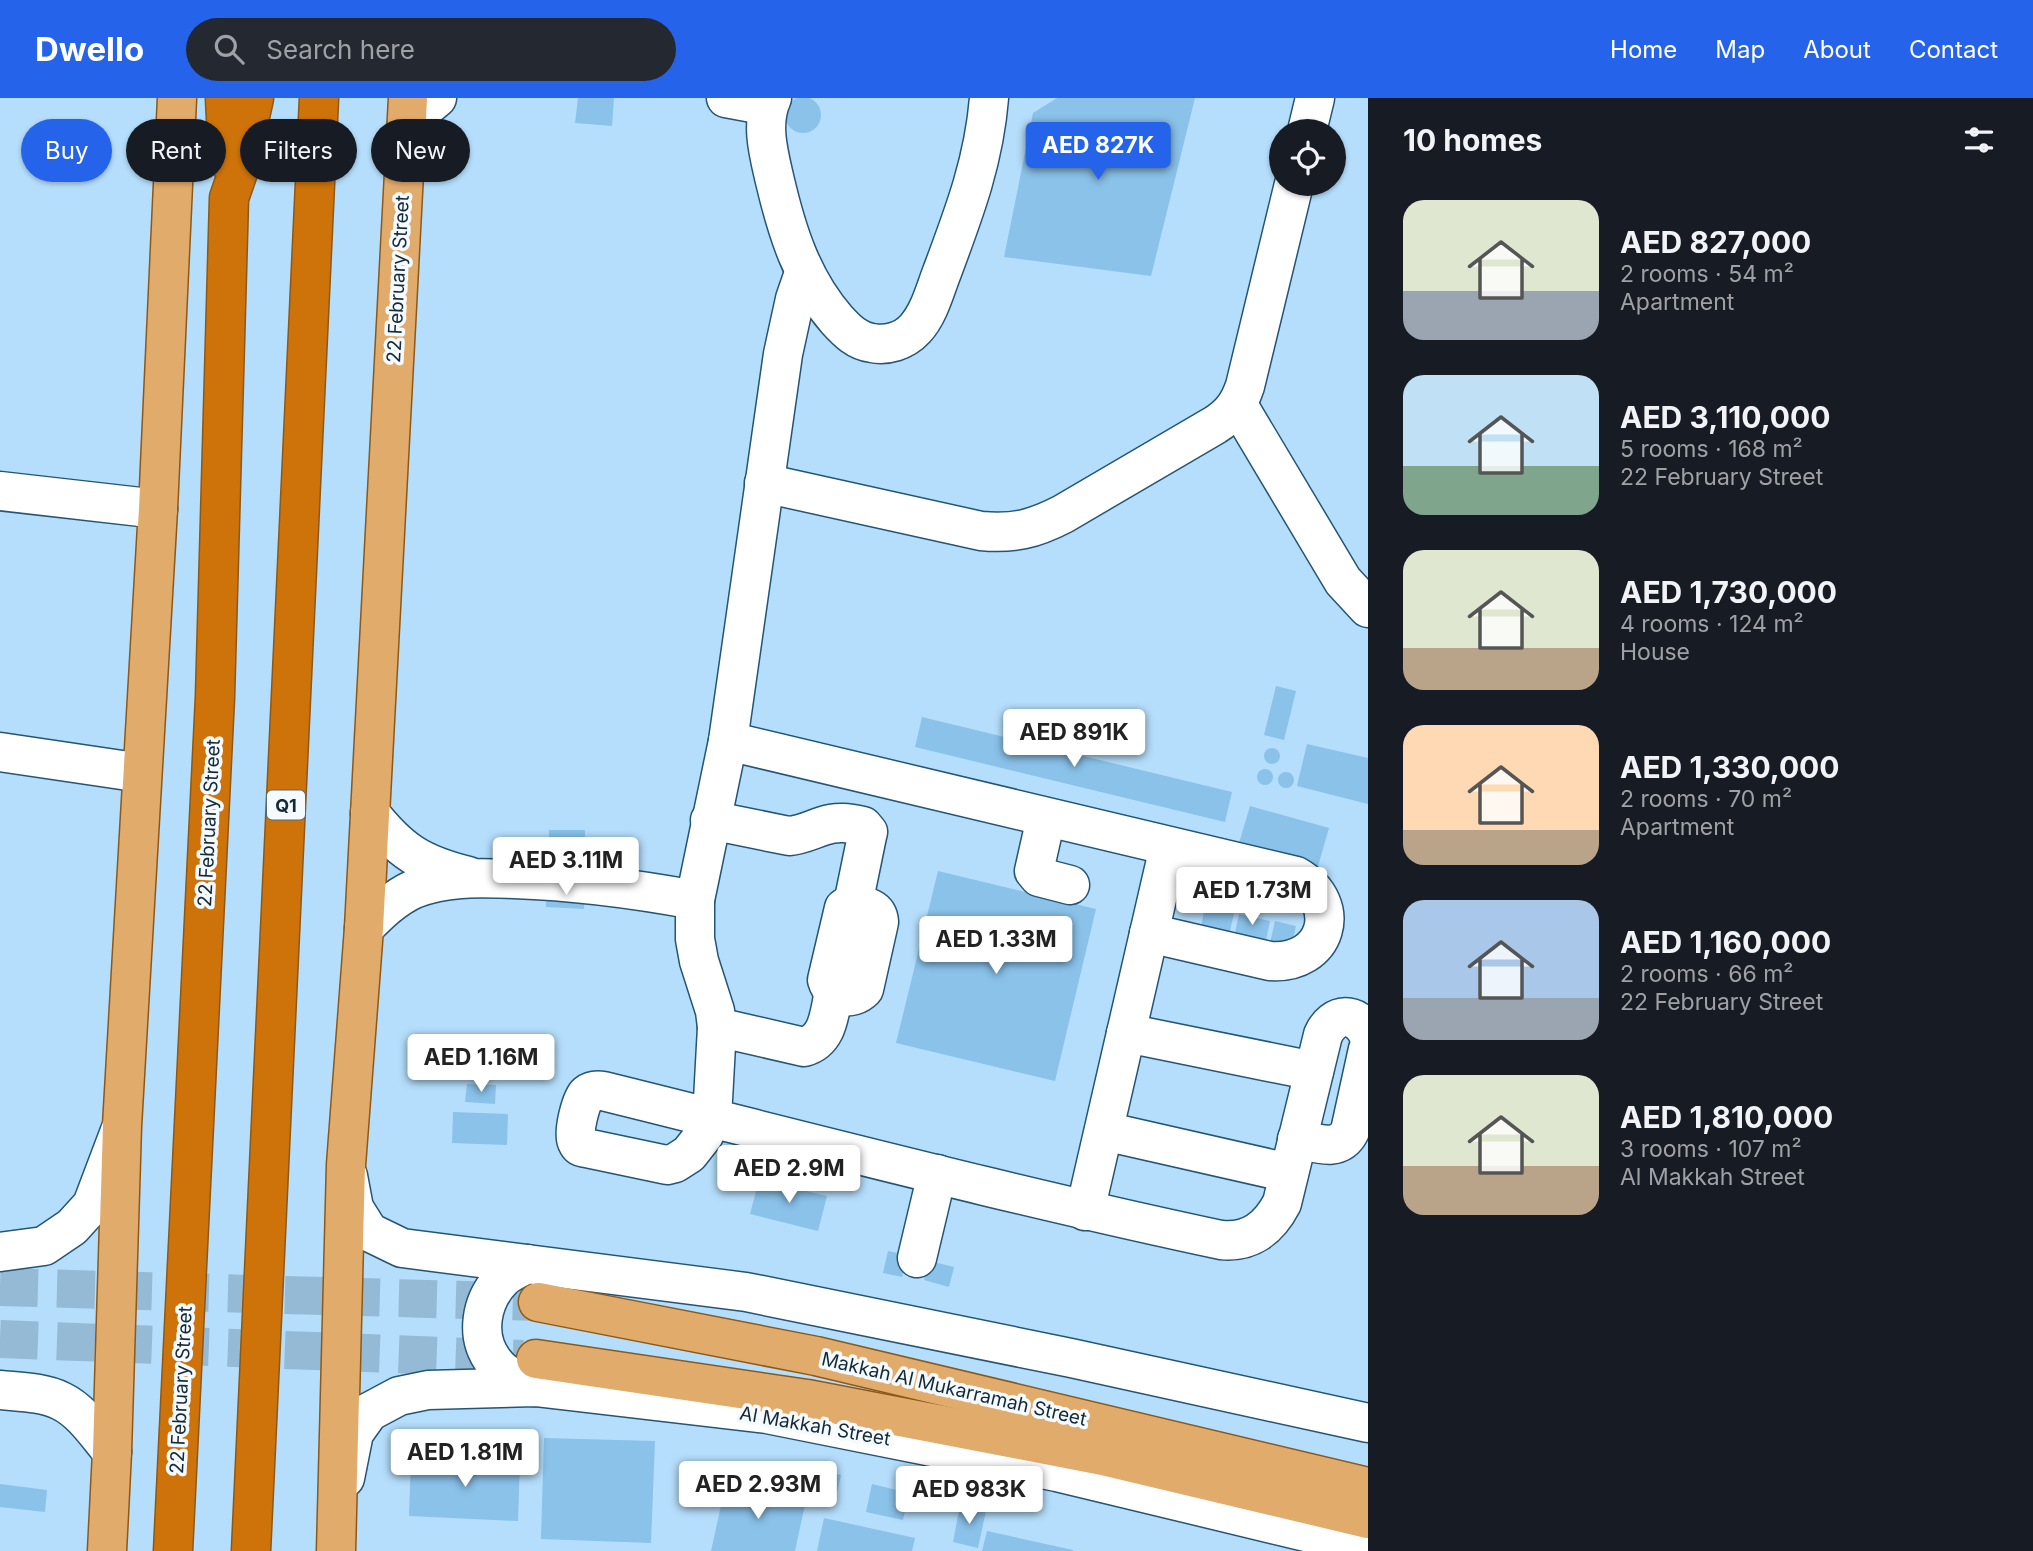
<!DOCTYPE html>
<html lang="en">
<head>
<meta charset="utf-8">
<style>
  :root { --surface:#171b24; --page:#242831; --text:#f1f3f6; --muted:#9ea1a6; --accent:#2563eb }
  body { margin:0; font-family:Inter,sans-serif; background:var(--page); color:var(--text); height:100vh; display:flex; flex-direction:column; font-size:26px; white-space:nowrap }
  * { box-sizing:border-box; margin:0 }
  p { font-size:23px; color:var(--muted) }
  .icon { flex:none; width:38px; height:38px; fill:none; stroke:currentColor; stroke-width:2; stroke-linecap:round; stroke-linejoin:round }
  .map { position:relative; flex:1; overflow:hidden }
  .details { display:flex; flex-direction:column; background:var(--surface); width:665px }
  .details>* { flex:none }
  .guide { position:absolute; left:21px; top:21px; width:665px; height:63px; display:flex; gap:14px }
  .controls { position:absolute; left:1269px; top:21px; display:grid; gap:14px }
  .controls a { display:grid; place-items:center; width:77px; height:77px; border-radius:50%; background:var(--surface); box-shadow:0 2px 5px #0004; font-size:35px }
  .price { position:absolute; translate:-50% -60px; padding:0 16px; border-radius:7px; background:#fff; color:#222; font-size:23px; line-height:46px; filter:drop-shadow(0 2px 4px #0008) }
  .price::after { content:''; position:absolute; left:50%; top:42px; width:21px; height:16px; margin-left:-10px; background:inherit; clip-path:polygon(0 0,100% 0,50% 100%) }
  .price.current { background:var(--accent); color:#fff }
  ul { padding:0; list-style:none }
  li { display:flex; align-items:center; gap:21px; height:175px; padding:0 35px }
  li span { display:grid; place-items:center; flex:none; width:196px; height:140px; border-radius:21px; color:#555 }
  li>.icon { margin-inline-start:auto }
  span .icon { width:84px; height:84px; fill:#fffc; stroke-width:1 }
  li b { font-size:30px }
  h2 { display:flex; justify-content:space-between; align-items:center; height:84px; padding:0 35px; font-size:30px }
  .chip { padding:0 24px; border-radius:32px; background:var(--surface); box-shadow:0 2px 5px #0004; font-size:24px; line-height:63px }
  .chip.current { background:var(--accent); color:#fff }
  header { display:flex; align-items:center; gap:42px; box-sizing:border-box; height:98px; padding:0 35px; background:var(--accent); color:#fff }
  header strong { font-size:33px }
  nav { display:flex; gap:38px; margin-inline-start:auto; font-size:24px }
  .search { width:490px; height:63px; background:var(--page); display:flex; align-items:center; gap:18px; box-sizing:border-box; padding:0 24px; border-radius:38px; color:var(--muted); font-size:26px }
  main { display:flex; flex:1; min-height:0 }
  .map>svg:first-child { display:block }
  .building { fill:#8ac2ea }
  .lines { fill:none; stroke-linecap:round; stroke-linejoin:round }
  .major-tunnel { stroke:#95bad5; stroke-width:38; stroke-dasharray:38 19; stroke-linecap:butt }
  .minor-casing { stroke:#245575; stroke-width:41 }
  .major-casing { stroke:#8c5919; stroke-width:41 }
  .highway-casing { stroke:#8c5919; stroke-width:41 }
  .minor { stroke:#fff; stroke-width:38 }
  .major { stroke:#e1ab6b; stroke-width:38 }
  .highway { stroke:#cd7309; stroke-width:38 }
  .labels { text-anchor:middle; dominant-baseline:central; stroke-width:7; stroke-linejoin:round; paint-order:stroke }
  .shield { fill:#f4fafd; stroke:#576872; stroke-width:2 }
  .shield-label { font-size:18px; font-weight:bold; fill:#142937 }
  .street-label { font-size:19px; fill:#142937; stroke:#f4fafd }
</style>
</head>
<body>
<header>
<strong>Dwello</strong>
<div class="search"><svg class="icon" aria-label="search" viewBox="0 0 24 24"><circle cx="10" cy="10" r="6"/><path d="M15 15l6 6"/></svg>Search here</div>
<nav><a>Home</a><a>Map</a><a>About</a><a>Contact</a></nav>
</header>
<main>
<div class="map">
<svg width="1368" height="1453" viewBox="0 0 1368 1453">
  <rect width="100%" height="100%" fill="#b5defc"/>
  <g class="building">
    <circle cx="803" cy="17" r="18"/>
    <path d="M578,0H614L612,28L575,25Z"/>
    <path d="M1057,0H1195L1151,178L1004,159L1033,15Z"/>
    <path d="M1276,588L1296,593L1284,642L1264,637Z"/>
    <path d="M922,619L1232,694L1225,724L915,649Z"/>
    <path d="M1307,646L1368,660V706L1297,688Z"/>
    <circle cx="1272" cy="658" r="8"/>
    <circle cx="1265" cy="679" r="8"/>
    <circle cx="1286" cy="682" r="8"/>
    <path d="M1250,708L1329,730L1316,775L1237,752Z"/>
    <rect x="549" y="732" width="36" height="22"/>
    <path d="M938,773L1096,811L1055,983L896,945Z"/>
    <path d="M547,788L585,789L584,811L546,809Z"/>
    <path d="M1205,809L1234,815L1230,833L1201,828Z"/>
    <path d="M1239,816L1270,823L1266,842L1235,835Z"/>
    <path d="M1275,823L1296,828L1291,850L1270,845Z"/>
    <path d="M467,986L496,987L495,1006L465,1004Z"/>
    <path d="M453,1014L508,1016L507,1047L452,1045Z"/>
    <path d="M759,1082L827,1098L818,1133L750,1116Z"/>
    <path d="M888,1153L907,1157L902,1179L883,1175Z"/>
    <path d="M929,1163L954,1169L949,1189L924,1182Z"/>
    <path d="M544,1340L655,1343L651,1445L541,1441Z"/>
    <path d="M411,1359L520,1363L518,1423L409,1418Z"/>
    <path d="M804,1369L841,1377L836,1399L799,1391Z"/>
    <path d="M726,1385L806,1402L795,1453H711Z"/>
    <path d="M0,1386L47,1392L45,1414L0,1409Z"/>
    <path d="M872,1386L909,1395L903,1422L866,1414Z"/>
    <path d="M960,1407L986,1413L978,1450L953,1444Z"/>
    <path d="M824,1420L915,1440L912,1453H817Z"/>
    <path d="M987,1433L1073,1452V1453H982Z"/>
  </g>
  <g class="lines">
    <g class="major-tunnel">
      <path d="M0,1189L538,1204"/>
      <path d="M0,1241L523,1261"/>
    </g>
    <g class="minor-casing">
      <g id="minor">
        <path d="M726,0L768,8"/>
        <path d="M772,0C760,26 769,57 775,83C787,134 802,182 837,222C847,233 857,243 872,245C887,248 904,243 915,231C929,216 935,192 942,174C964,115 984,63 989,0"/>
        <path d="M407,25L437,0"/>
        <path d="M1307,33L1315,0"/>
        <path d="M804,175L795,201L783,256L728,643L695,802V841L699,863L715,913L717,929L712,1020L704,1037L689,1056L675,1065L667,1067L586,1050C581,1049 579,1049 577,1044C572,1037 581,1001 587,996C592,992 597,992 603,993C809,1044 1014,1098 1221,1142C1250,1145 1269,1130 1282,1105L1323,937C1333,914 1357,913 1368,936"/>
        <path d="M1238,307L1343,483L1368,510"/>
        <path d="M764,385L981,433C1014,436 1034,431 1063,416L1215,327C1231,317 1239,306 1245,288L1294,86"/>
        <path d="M0,393L158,411"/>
        <path d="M728,643L1296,778C1345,806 1327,867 1270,863L1149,835"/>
        <path d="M0,654L142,675"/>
        <path d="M370,715C400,753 420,766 468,778"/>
        <path d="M1046,720L1034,773L1039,779L1070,787"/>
        <path d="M710,722L789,738C802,737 811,732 823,728C837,723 849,725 863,728L868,734L867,738L853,806"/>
        <path d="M850,806C863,808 878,808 879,824L864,891C851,904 832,899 827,882L844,810Z"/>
        <path d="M364,830C379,815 394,800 414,791C447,778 480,780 514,781C575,783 635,791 695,802"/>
        <path d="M717,929L804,949C829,942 829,915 834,894"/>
        <path d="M1126,935L1314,973"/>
        <path d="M1104,1033L1289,1075"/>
        <path d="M1297,1041C1317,1045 1339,1055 1350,1033L1368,951"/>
        <path d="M348,1078L354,1110L369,1134L402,1150L746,1194L1071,1260L1368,1325"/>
        <path d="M1085,1113L1169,749"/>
        <path d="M0,1154L44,1148L72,1129L92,1107L120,1033"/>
        <path d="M917,1160L937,1076"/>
        <path d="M527,1166C519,1170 510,1174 503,1180C481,1202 474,1238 494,1264C504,1278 520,1284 535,1289"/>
        <path d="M0,1292C20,1294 43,1294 61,1303C82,1313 97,1336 112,1354"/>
        <path d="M345,1380L354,1335L369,1314L399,1298L428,1292L535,1289L767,1316L1057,1374L1368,1449"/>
      </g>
    </g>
    <g class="major-casing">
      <g id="major">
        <path d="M538,1204L816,1258L1368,1389"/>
        <path d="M536,1261L807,1301L1103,1358L1368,1421"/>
        <path d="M107,1453L112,1354L122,1028L158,411L177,0"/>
        <path d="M336,1453L346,1067L364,830L408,0"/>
      </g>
    </g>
    <g class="highway-casing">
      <g id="highway">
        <path d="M225,0L228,63"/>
        <path d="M173,1453L215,599L229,100L238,74L254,0"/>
        <path d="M251,1453L319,0"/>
      </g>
    </g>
    <use href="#minor" class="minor"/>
    <use href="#major" class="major"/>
    <use href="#highway" class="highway"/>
  </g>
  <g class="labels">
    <rect class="shield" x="267" y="692.5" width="38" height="29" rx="5"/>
    <g class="shield-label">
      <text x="286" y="707">Q1</text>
    </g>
    <g class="street-label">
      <text transform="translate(398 181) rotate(-87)">22 February Street</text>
      <text transform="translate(209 725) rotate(-87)">22 February Street</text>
      <text transform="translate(954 1291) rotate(13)">Makkah Al Mukarramah Street</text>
      <text transform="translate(181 1292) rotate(-87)">22 February Street</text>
      <text transform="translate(815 1328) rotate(10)">Al Makkah Street</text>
    </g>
  </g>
</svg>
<div class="controls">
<a><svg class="icon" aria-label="locate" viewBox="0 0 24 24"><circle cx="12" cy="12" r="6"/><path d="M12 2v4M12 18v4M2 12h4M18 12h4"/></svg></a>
</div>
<b class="price current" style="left:1098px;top:84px">AED 827K</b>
<b class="price" style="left:1074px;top:671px">AED 891K</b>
<b class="price" style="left:566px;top:799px">AED 3.11M</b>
<b class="price" style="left:1252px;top:829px">AED 1.73M</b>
<b class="price" style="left:996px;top:878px">AED 1.33M</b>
<b class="price" style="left:481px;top:996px">AED 1.16M</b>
<b class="price" style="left:789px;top:1107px">AED 2.9M</b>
<b class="price" style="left:465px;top:1391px">AED 1.81M</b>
<b class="price" style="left:758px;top:1423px">AED 2.93M</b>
<b class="price" style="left:969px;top:1428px">AED 983K</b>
<div class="guide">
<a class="chip current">Buy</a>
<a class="chip">Rent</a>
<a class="chip">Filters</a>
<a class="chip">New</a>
</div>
</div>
<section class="details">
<h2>10 homes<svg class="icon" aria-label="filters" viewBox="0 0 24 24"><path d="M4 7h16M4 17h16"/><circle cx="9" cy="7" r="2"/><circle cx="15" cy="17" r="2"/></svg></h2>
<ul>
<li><span style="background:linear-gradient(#dfe7d0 65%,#9aa5b1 0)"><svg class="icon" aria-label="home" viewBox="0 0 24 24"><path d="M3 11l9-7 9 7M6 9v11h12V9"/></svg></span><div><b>AED 827,000</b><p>2 rooms · 54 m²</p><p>Apartment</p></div></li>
<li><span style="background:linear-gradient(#bfe0f5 65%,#7fa58c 0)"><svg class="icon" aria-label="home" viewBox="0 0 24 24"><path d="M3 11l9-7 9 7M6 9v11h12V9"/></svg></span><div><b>AED 3,110,000</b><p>5 rooms · 168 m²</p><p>22 February Street</p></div></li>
<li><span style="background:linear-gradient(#dfe7d0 70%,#b9a48a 0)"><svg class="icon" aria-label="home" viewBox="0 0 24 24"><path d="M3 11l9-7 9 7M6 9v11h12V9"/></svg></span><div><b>AED 1,730,000</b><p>4 rooms · 124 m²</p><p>House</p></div></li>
<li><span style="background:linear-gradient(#ffd9b3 75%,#b9a48a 0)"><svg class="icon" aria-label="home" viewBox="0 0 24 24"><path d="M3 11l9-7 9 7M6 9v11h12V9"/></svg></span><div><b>AED 1,330,000</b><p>2 rooms · 70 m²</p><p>Apartment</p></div></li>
<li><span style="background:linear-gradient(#a9c7e8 70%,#9aa5b1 0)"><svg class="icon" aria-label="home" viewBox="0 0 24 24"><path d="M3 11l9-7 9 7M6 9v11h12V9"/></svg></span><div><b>AED 1,160,000</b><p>2 rooms · 66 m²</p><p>22 February Street</p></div></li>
<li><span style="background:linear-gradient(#dfe7d0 65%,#b9a48a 0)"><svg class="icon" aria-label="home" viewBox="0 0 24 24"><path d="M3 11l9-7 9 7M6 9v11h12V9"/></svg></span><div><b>AED 1,810,000</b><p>3 rooms · 107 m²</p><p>Al Makkah Street</p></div></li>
</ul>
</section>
</main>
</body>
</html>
